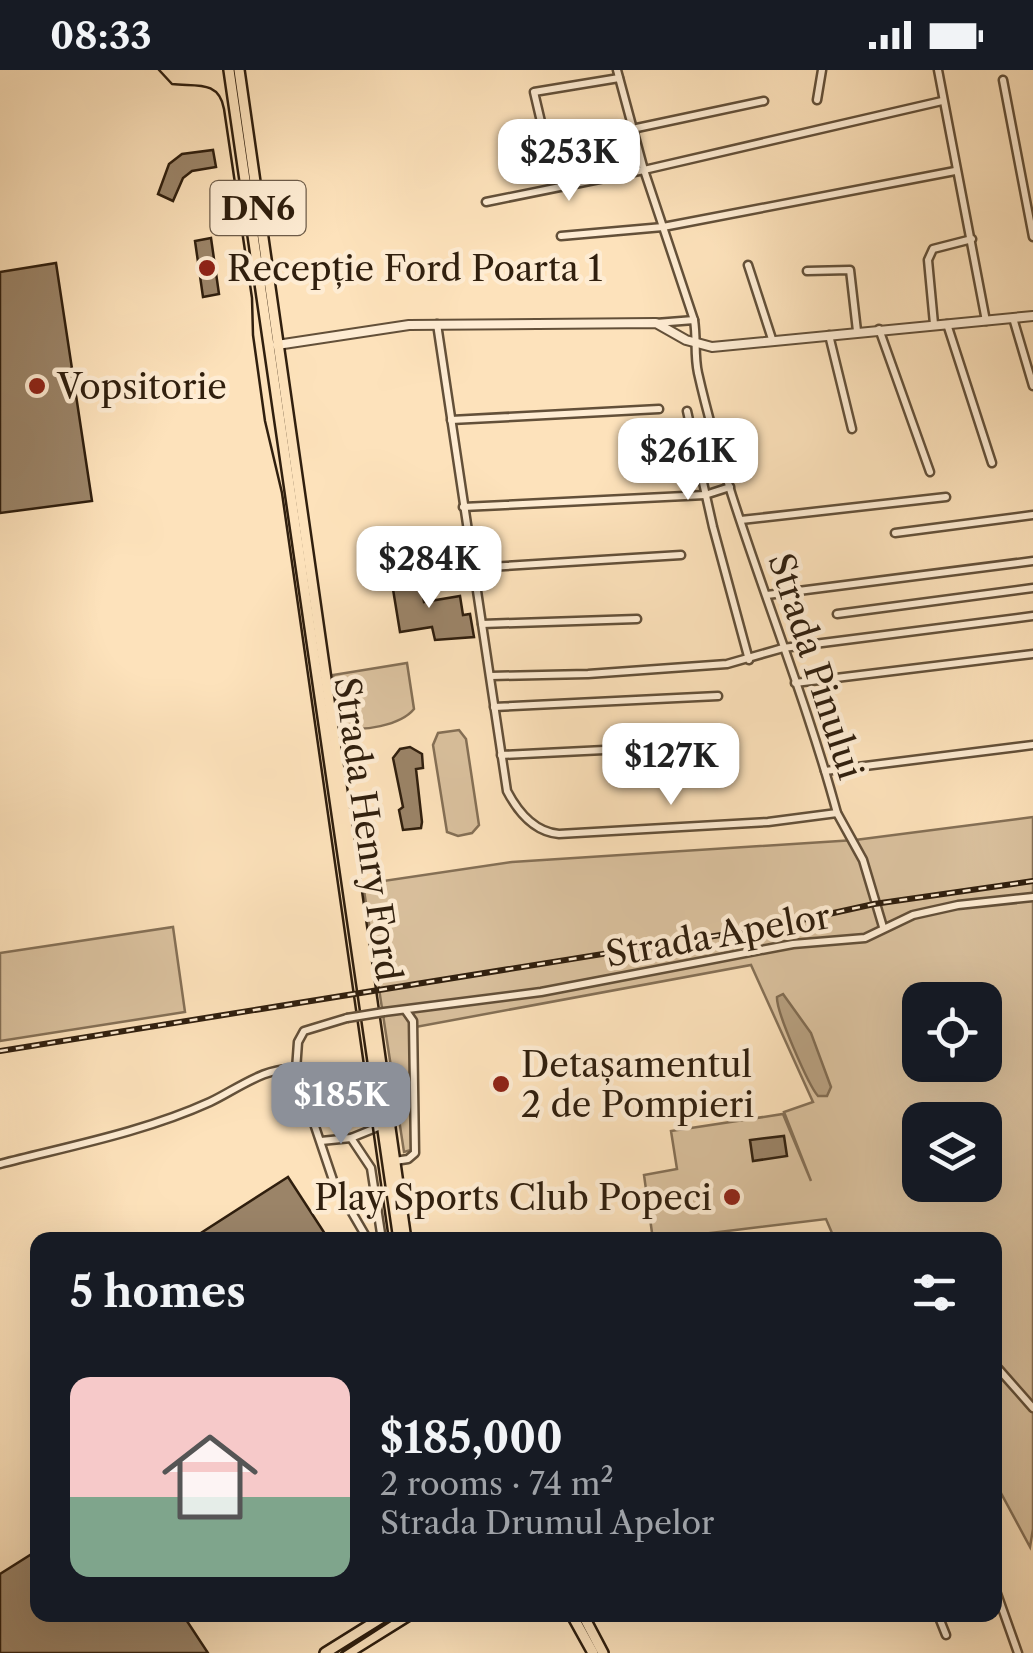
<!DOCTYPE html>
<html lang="en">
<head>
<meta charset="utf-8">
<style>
  :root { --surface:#171b24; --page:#242831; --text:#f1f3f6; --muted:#9ea1a6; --line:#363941; --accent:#8c9099 }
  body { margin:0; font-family:"Libre Caslon Text",serif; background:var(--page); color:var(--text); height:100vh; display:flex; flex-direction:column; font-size:38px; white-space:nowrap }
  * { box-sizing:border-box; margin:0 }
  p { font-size:32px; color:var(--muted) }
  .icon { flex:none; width:55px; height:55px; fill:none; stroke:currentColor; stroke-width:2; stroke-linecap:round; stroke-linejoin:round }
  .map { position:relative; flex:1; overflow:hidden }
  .details { position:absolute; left:30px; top:1162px; width:972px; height:390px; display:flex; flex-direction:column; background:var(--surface); border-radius:20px; box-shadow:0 10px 40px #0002 }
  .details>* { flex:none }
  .controls { position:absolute; left:902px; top:912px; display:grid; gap:20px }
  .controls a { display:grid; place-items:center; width:100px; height:100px; border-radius:20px; background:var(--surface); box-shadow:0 10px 40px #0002; font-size:50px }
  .price { position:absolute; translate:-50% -85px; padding:0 22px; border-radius:20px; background:#fff; color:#222; font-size:32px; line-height:65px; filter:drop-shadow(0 2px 5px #0008) }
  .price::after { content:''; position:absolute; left:50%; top:60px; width:30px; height:22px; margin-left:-15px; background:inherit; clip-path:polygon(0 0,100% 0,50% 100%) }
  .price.selected { background:var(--accent); color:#fff }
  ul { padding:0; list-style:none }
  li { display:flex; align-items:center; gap:30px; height:250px; padding:0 40px }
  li+li { border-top:2px solid var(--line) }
  li span { display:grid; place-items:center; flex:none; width:280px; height:200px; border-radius:20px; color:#555 }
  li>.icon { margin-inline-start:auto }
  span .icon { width:120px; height:120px; fill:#fffc; stroke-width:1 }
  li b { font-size:42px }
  h2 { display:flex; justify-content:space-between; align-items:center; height:120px; padding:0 40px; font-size:42px }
  .status { display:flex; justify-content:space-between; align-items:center; height:70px; padding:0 50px; background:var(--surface); direction:ltr }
  .status svg { height:28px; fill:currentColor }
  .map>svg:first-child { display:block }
  .green { fill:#dac19e; stroke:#857056; stroke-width:2.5; fill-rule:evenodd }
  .water { fill:#b7a080; stroke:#816c52; stroke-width:2.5 }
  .building { fill:#9b8468; stroke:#301f0e; stroke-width:2.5 }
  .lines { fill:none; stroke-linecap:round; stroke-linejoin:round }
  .minor-casing { stroke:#635039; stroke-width:11 }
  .tertiary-casing { stroke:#635039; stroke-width:12 }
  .primary-casing { stroke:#301f0e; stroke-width:14 }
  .minor { stroke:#feecd3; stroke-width:6 }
  .tertiary { stroke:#feecd3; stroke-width:8 }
  .primary { stroke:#fde2bb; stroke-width:9 }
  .tram { stroke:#301f0e; stroke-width:2.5 }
  .rail-casing { stroke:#301f0e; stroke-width:6 }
  .rail { stroke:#feecd3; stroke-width:2.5; stroke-dasharray:8; stroke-linecap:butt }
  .minor-bridge-casing { stroke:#635039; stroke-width:11; stroke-linecap:butt }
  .minor-bridge { stroke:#feecd3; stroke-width:6 }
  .poi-dot { fill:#8f2418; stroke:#feecd3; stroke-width:4 }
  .labels { text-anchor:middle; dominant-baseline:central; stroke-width:9; stroke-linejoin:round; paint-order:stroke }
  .shield { fill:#feecd3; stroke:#6e5c49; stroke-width:2.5 }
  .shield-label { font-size:32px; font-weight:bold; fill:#301f0e }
  .poi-label { font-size:35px; fill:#301f0e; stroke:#feecd3; text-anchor:start }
  .street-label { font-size:35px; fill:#301f0e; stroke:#feecd3 }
</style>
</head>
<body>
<div class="status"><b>08:33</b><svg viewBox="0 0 49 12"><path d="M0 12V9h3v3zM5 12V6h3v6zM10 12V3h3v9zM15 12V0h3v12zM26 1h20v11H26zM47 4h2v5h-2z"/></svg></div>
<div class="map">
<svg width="1033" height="1583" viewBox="0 0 1033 1583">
  <rect width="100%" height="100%" fill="#fde2bb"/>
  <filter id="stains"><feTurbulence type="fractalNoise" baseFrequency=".002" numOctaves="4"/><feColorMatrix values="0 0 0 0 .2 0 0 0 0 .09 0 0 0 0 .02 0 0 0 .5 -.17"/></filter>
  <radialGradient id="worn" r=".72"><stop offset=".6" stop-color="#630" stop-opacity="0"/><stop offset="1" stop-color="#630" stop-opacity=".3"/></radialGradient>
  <g class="green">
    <path d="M407,593L414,639C401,655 361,663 342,656L333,605Z"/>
    <path d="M459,660L466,669L479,755L472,763L458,766L447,762L433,675L438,663Z"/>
    <path d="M1033,747V1459L1030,1477L995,1412V1170H835L826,1149L653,1170L644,1105L677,1099L671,1061L783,1044L811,1111L784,1042L813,1032L751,895L410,958L411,1080L404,1082L363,814L512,792L855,770ZM920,930H985V995H920ZM920,1050H985V1115H920Z"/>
    <path d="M173,857L185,942L0,971V883Z"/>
  </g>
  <path class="water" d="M783,924L811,963L831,1017L827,1026H818C809,1016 776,942 777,927Z"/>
  <g class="building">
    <path d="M213,80L216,97L192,101L183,108L173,131L158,124L169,94L182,84Z"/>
    <path d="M211,168L219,224L203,227L195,171Z"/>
    <path d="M56,193L92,431L0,443V202Z"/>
    <path d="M419,502L424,532L460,526L463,545L470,544L474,567L435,570L432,557L400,562L391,507Z"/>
    <path d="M410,677L422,684L423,698L416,699L422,752L421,758L403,760L399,740L403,737L393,688L400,679Z"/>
    <path d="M784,1066L787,1086L753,1091L750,1070Z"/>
    <path d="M288,1107L329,1170H190Z"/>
    <path d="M38,1480V1545H183L208,1583H0V1504Z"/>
  </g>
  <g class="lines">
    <g class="minor-casing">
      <g id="minor">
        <path d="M617,0L644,100L694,250C697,268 694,285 698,303C732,453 797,595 837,743L863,790L883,857"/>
        <path d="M938,0L986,251"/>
        <path d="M1003,10L1033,167"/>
        <path d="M817,30L822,0"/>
        <path d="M632,59L764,31"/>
        <path d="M546,73L534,22L619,8"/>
        <path d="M486,132L644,100L942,31"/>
        <path d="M561,166L663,157L955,101"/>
        <path d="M748,195L772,269"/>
        <path d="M807,201L850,200L857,261"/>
        <path d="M1013,248L1033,316"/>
        <path d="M656,253L694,250"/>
        <path d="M437,254L507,721C518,742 534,762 559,764L768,752L837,743"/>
        <path d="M934,254L928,190L933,179L972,169"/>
        <path d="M947,254L992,393"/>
        <path d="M879,259L930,402"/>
        <path d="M829,265L852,359"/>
        <path d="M687,341L713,457L749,590"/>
        <path d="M451,350L659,339"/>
        <path d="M463,437L705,425L730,417"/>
        <path d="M741,450L946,427"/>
        <path d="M895,463L1033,445"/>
        <path d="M473,498L681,485"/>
        <path d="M767,525L1033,491"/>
        <path d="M837,544L1033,518"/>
        <path d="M482,554L637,549"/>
        <path d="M491,606L588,604L727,594L783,578L1033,546"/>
        <path d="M795,613L1033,584"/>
        <path d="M494,637L718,626"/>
        <path d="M501,685L645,678"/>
        <path d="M825,701L1033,675"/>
        <path d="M384,942L541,922L793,874L865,868L913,845L958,835L1033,827"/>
        <path d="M347,948L304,961L298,972L296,1000L333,1110L368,1170"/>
        <path d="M351,1068L371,1098L382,1170"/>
        <path d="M321,1071L351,1068L383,1055"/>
        <path d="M395,1091L408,1089L415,1083L413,951L406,941"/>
        <path d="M0,1094C70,1076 144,1062 210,1032C234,1021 269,994 296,1000"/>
        <path d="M995,1295L1033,1338"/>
        <path d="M995,1518L1018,1583"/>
        <path d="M938,1545L946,1565"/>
      </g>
    </g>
    <g class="tertiary-casing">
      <path id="tertiary" d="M277,275L409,255L656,253L686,270L712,277L1033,246"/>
    </g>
    <g class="primary-casing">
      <g id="primary">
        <path d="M229,0L399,1170"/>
        <path d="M239,0L406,1170"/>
        <path d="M572,1545L593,1583"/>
        <path d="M583,1545L603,1583"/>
        <path d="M325,1583L386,1545"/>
        <path d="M348,1583L409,1545"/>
      </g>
    </g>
    <use href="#minor" class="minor"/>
    <use href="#tertiary" class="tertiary"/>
    <use href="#primary" class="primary"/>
    <g class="tram">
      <path d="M159,0L172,14C194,17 219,9 224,39L252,228L253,265L265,351L282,423L389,1170"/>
      <path d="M341,1583L400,1545"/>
    </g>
    <g class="rail-casing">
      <path id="rail" d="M0,981L770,857L874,834L1033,811"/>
    </g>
    <use href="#rail" class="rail"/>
    <g class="minor-bridge-casing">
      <path id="minor-bridge" d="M347,948L384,942"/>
    </g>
    <use href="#minor-bridge" class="minor-bridge"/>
  </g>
  <g class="poi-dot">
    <circle cx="207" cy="198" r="10"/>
    <circle cx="37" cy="316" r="10"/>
    <circle cx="501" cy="1014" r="10"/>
    <circle cx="732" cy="1127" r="10"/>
  </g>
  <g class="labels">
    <rect class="shield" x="210.5" y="111" width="95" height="54" rx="8"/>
    <g class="shield-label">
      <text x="258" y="138">DN6</text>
    </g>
    <g class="poi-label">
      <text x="227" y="198">Recepție Ford Poarta 1</text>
      <text x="57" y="316">Vopsitorie</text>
      <text x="521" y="994">Detașamentul<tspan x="521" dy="40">2 de Pompieri</tspan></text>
      <text x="712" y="1127" text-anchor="end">Play Sports Club Popeci</text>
    </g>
    <g class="street-label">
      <text transform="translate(816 596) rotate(72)">Strada Pinului</text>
      <text transform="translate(368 759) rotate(82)">Strada Henry Ford</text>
      <text transform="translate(718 865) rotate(-10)">Strada Apelor</text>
    </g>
  </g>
  <rect width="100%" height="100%" filter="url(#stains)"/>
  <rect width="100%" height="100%" fill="url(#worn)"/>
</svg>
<div class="controls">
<a><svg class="icon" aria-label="locate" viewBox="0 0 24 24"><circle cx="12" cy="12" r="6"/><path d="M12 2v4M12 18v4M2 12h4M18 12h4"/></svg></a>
<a><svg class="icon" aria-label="layers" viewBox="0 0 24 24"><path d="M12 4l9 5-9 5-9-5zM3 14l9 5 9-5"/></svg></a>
</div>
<b class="price" style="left:569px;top:134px">$253K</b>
<b class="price" style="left:688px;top:433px">$261K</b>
<b class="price" style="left:429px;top:541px">$284K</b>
<b class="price" style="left:671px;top:738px">$127K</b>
<b class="price selected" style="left:341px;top:1077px">$185K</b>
<section class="details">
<h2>5 homes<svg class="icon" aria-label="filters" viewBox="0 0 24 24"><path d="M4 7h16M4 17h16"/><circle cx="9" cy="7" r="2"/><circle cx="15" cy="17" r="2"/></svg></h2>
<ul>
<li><span style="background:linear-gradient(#f6c9c9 60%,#7fa58c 0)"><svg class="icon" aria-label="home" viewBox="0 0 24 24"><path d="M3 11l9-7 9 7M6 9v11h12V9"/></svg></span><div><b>$185,000</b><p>2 rooms · 74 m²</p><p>Strada Drumul Apelor</p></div></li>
</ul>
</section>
</div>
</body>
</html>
